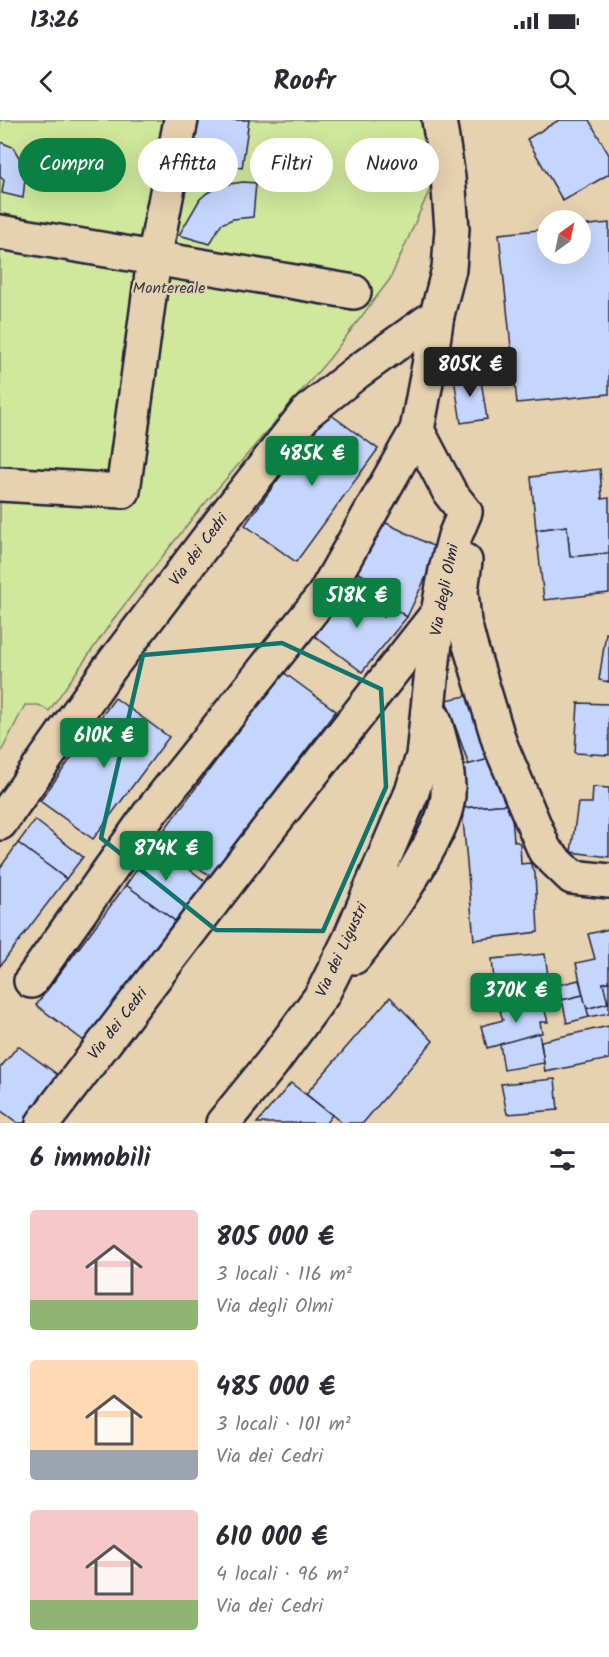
<!DOCTYPE html>
<html lang="it">
<head>
<meta charset="utf-8">
<style>
  :root { --surface:#fff; --page:#f2f2f3; --text:#2b2b33; --muted:#7c7c81; --accent:#0b8043 }
  body { margin:0; font-family:Kalam,sans-serif; background:var(--page); color:var(--text); height:100vh; display:flex; flex-direction:column; font-size:22px; white-space:nowrap }
  * { box-sizing:border-box; margin:0 }
  p { font-size:20px; color:var(--muted) }
  .icon { flex:none; width:33px; height:33px; fill:none; stroke:currentColor; stroke-width:2; stroke-linecap:round; stroke-linejoin:round }
  .map { position:relative; height:1003px; overflow:hidden }
  .drawer { display:flex; flex-direction:column; background:var(--surface); flex:1 }
  .drawer>* { flex:none }
  .banner { position:absolute; left:18px; top:18px; width:573px; height:54px; display:flex; gap:12px }
  .needle { width:39px; rotate:33deg }
  .buttons { position:absolute; left:537px; top:90px; display:grid; gap:12px }
  .buttons a { display:grid; place-items:center; width:54px; height:54px; border-radius:50%; background:var(--surface); box-shadow:0 6px 24px #0002; font-size:30px }
  .price { position:absolute; translate:-50% -51px; padding:0 14px; border-radius:6px; background:var(--accent); color:#fff; font-size:20px; line-height:39px; filter:drop-shadow(0 2px 3px #0008) }
  .price::after { content:''; position:absolute; left:50%; top:36px; width:18px; height:14px; margin-left:-9px; background:inherit; clip-path:polygon(0 0,100% 0,50% 100%) }
  .price.current { background:#222; color:#fff }
  ul { padding:0; list-style:none }
  li { display:flex; align-items:center; gap:18px; height:150px; padding:0 30px }
  li span { display:grid; place-items:center; flex:none; width:168px; height:120px; border-radius:6px; color:#555 }
  li>.icon { margin-inline-start:auto }
  span .icon { width:72px; height:72px; fill:#fffc; stroke-width:1 }
  li b { font-size:26px }
  h2 { display:flex; justify-content:space-between; align-items:center; height:72px; padding:0 30px; font-size:26px }
  .tag { padding:0 21px; border-radius:27px; background:var(--surface); box-shadow:0 6px 24px #0002; font-size:21px; line-height:54px }
  .tag.current { background:var(--accent); color:#fff }
  .status { display:flex; justify-content:space-between; align-items:center; height:42px; padding:0 30px; background:var(--surface); direction:ltr }
  .status svg { height:16px; fill:currentColor }
  header { display:flex; justify-content:space-between; align-items:center; height:78px; padding:0 30px; background:var(--surface); font-size:27px; font-weight:700 }
  .map>svg:first-child { display:block }
  .green { fill:#d0e79c; stroke:#79846c; stroke-width:1.5 }
  .building { fill:#c5d6fc; stroke:#22223b; stroke-width:1.5 }
  .lines { fill:none; stroke-linecap:round; stroke-linejoin:round }
  .street-casing { stroke:#22223b; stroke-width:38 }
  .street { stroke:#e6d1b0; stroke-width:33 }
  .marked { fill:none; stroke:#0f766e; stroke-width:4.5; stroke-linejoin:round }
  .labels { text-anchor:middle; dominant-baseline:central; stroke-width:4.5; stroke-linejoin:round; paint-order:stroke }
  .park-label { font-size:16px; fill:#3c404a; stroke:#e6d1b0 }
  .street-label { font-size:16px; fill:#22223b; stroke:#e6d1b0 }
</style>
</head>
<body>
<div class="status"><b>13:26</b><svg viewBox="0 0 49 12"><path d="M0 12V9h3v3zM5 12V6h3v6zM10 12V3h3v9zM15 12V0h3v12zM26 1h20v11H26zM47 4h2v5h-2z"/></svg></div>
<header><svg class="icon" aria-label="back" viewBox="0 0 24 24"><path d="M15 5l-7 7 7 7"/></svg>Roofr<svg class="icon" aria-label="search" viewBox="0 0 24 24"><circle cx="10" cy="10" r="6"/><path d="M15 15l6 6"/></svg></header>
<div class="map">
<svg width="609" height="1003" viewBox="0 0 609 1003">
  <rect width="100%" height="100%" fill="#e6d1b0"/>
  <filter id="ink" filterUnits="userSpaceOnUse"><feTurbulence type="fractalNoise" baseFrequency=".0167" numOctaves="2"/><feDisplacementMap in="SourceGraphic" scale="12" xChannelSelector="R" yChannelSelector="G"/><feConvolveMatrix kernelMatrix="1 2 1 2 8 2 1 2 1" color-interpolation-filters="sRGB"/></filter>
  <g filter="url(#ink)">
    <path class="green" d="M0,0H423L426,12L430,69L390,159L329,239L195,395L118,493L49,591L39,585H25L0,634Z"/>
    <g class="building">
      <path d="M190,0H249L242,48L182,39Z"/>
      <path d="M559,0H589L609,35V54L563,81L527,19Z"/>
      <path d="M0,22L13,27L26,49L23,78L2,73L4,60L0,57Z"/>
      <path d="M243,62L256,63L253,97L233,99L221,104L210,124L179,115L200,79L207,73L223,65Z"/>
      <path d="M609,103V274L517,283L499,114L548,109V134H580V106Z"/>
      <path d="M480,254L487,299L461,303L454,258Z"/>
      <path d="M327,292L378,329L296,442L245,405Z"/>
      <path d="M600,349L602,379L609,378V433L570,437L567,406L536,410L531,357Z"/>
      <path d="M382,401L439,429L407,497L390,486L398,473L354,451Z"/>
      <path d="M567,406L570,437L609,433V473L544,480L536,410Z"/>
      <path d="M354,451L398,473L384,497L345,467Z"/>
      <path d="M345,467L384,497L390,486L407,497L362,552L312,514Z"/>
      <path d="M606,513L609,514V562L599,560Z"/>
      <path d="M283,552L336,591L210,756L158,718Z"/>
      <path d="M471,575L493,638L469,645L446,580Z"/>
      <path d="M115,578L169,617L93,719L40,681Z"/>
      <path d="M578,583L609,584V635L575,633Z"/>
      <path d="M493,638L511,684L462,688L455,648Z"/>
      <path d="M593,667L609,668V737L571,732L578,683H592Z"/>
      <path d="M511,684L514,721L520,723L521,744L530,743L535,753L538,812L474,820L462,688Z"/>
      <path d="M35,700L83,737L66,759L18,723Z"/>
      <path d="M18,723L66,759L0,846V748Z"/>
      <path d="M155,723L206,762L175,801L126,765Z"/>
      <path d="M126,765L175,801L84,921L36,885Z"/>
      <path d="M609,809V862L603,863L608,883L586,889L576,843L595,839L588,814Z"/>
      <path d="M545,834L549,864L495,870L492,839Z"/>
      <path d="M579,860L583,875L562,880L558,865Z"/>
      <path d="M609,862V893L589,897L586,889L608,883L603,863Z"/>
      <path d="M583,875L589,897L567,903L562,880Z"/>
      <path d="M390,877L433,921L363,1003H342L306,974Z"/>
      <path d="M542,880L548,902H540L542,913L487,928L481,906L503,900L500,891Z"/>
      <path d="M609,906V939L545,952L541,921Z"/>
      <path d="M539,913L544,943L504,950L500,924Z"/>
      <path d="M18,926L58,955L24,1003H18L0,990V948Z"/>
      <path d="M555,959L558,990L507,994L501,964Z"/>
      <path d="M291,963L332,995L326,1003H257Z"/>
    </g>
    <g class="lines">
      <g class="street-casing">
        <g id="street">
          <path d="M0,112L354,172"/>
          <path d="M0,364L123,371L154,139L181,0"/>
          <path d="M465,441L461,471L464,502L470,525L500,624L545,731L572,757L609,761"/>
          <path d="M0,703L109,549L226,395L307,292L357,252L437,195"/>
          <path d="M354,837C383,803 408,766 429,727C437,711 446,695 448,676C449,650 441,624 434,599"/>
          <path d="M31,861L150,693L324,475L417,310"/>
          <path d="M43,1003L270,707L438,493"/>
          <path d="M223,1003L272,943L322,875L349,821L412,672L423,636L438,493L446,450L455,416L465,392L450,373L417,310L431,235L437,195L449,149L452,109L448,57L439,0"/>
        </g>
      </g>
      <use href="#street" class="street"/>
    </g>
  </g>
  <path class="marked" d="M282,523L381,569L386,667L323,811L216,810L101,718L143,535Z"/>
  <g class="labels">
    <g class="park-label">
      <text x="169" y="168">Montereale</text>
    </g>
    <g class="street-label">
      <text transform="translate(199 430) rotate(-53)">Via dei Cedri</text>
      <text transform="translate(445 470) rotate(-79)">Via degli Olmi</text>
      <text transform="translate(342 830) rotate(-65)">Via dei Ligustri</text>
      <text transform="translate(118 904) rotate(-52)">Via dei Cedri</text>
    </g>
  </g>
</svg>
<div class="buttons">
<a><svg class="needle" viewBox="-14 -14 28 28"><path d="M0-13l5 13h-10z" fill="#e53935"/><path d="M0 13l5-13h-10z" fill="#7c7c81"/></svg></a>
</div>
<b class="price current" style="left:470px;top:278px">805K €</b>
<b class="price" style="left:312px;top:367px">485K €</b>
<b class="price" style="left:357px;top:509px">518K €</b>
<b class="price" style="left:104px;top:649px">610K €</b>
<b class="price" style="left:166px;top:762px">874K €</b>
<b class="price" style="left:516px;top:904px">370K €</b>
<div class="banner">
<a class="tag current">Compra</a>
<a class="tag">Affitta</a>
<a class="tag">Filtri</a>
<a class="tag">Nuovo</a>
</div>
</div>
<section class="drawer">
<h2>6 immobili<svg class="icon" aria-label="filters" viewBox="0 0 24 24"><path d="M4 7h16M4 17h16"/><circle cx="9" cy="7" r="2"/><circle cx="15" cy="17" r="2"/></svg></h2>
<ul>
<li><span style="background:linear-gradient(#f6c9c9 75%,#8fb573 0)"><svg class="icon" aria-label="home" viewBox="0 0 24 24"><path d="M3 11l9-7 9 7M6 9v11h12V9"/></svg></span><div><b>805 000 €</b><p>3 locali · 116 m²</p><p>Via degli Olmi</p></div></li>
<li><span style="background:linear-gradient(#ffd9b3 75%,#9aa5b1 0)"><svg class="icon" aria-label="home" viewBox="0 0 24 24"><path d="M3 11l9-7 9 7M6 9v11h12V9"/></svg></span><div><b>485 000 €</b><p>3 locali · 101 m²</p><p>Via dei Cedri</p></div></li>
<li><span style="background:linear-gradient(#f6c9c9 75%,#8fb573 0)"><svg class="icon" aria-label="home" viewBox="0 0 24 24"><path d="M3 11l9-7 9 7M6 9v11h12V9"/></svg></span><div><b>610 000 €</b><p>4 locali · 96 m²</p><p>Via dei Cedri</p></div></li>
</ul>
</section>
</body>
</html>
